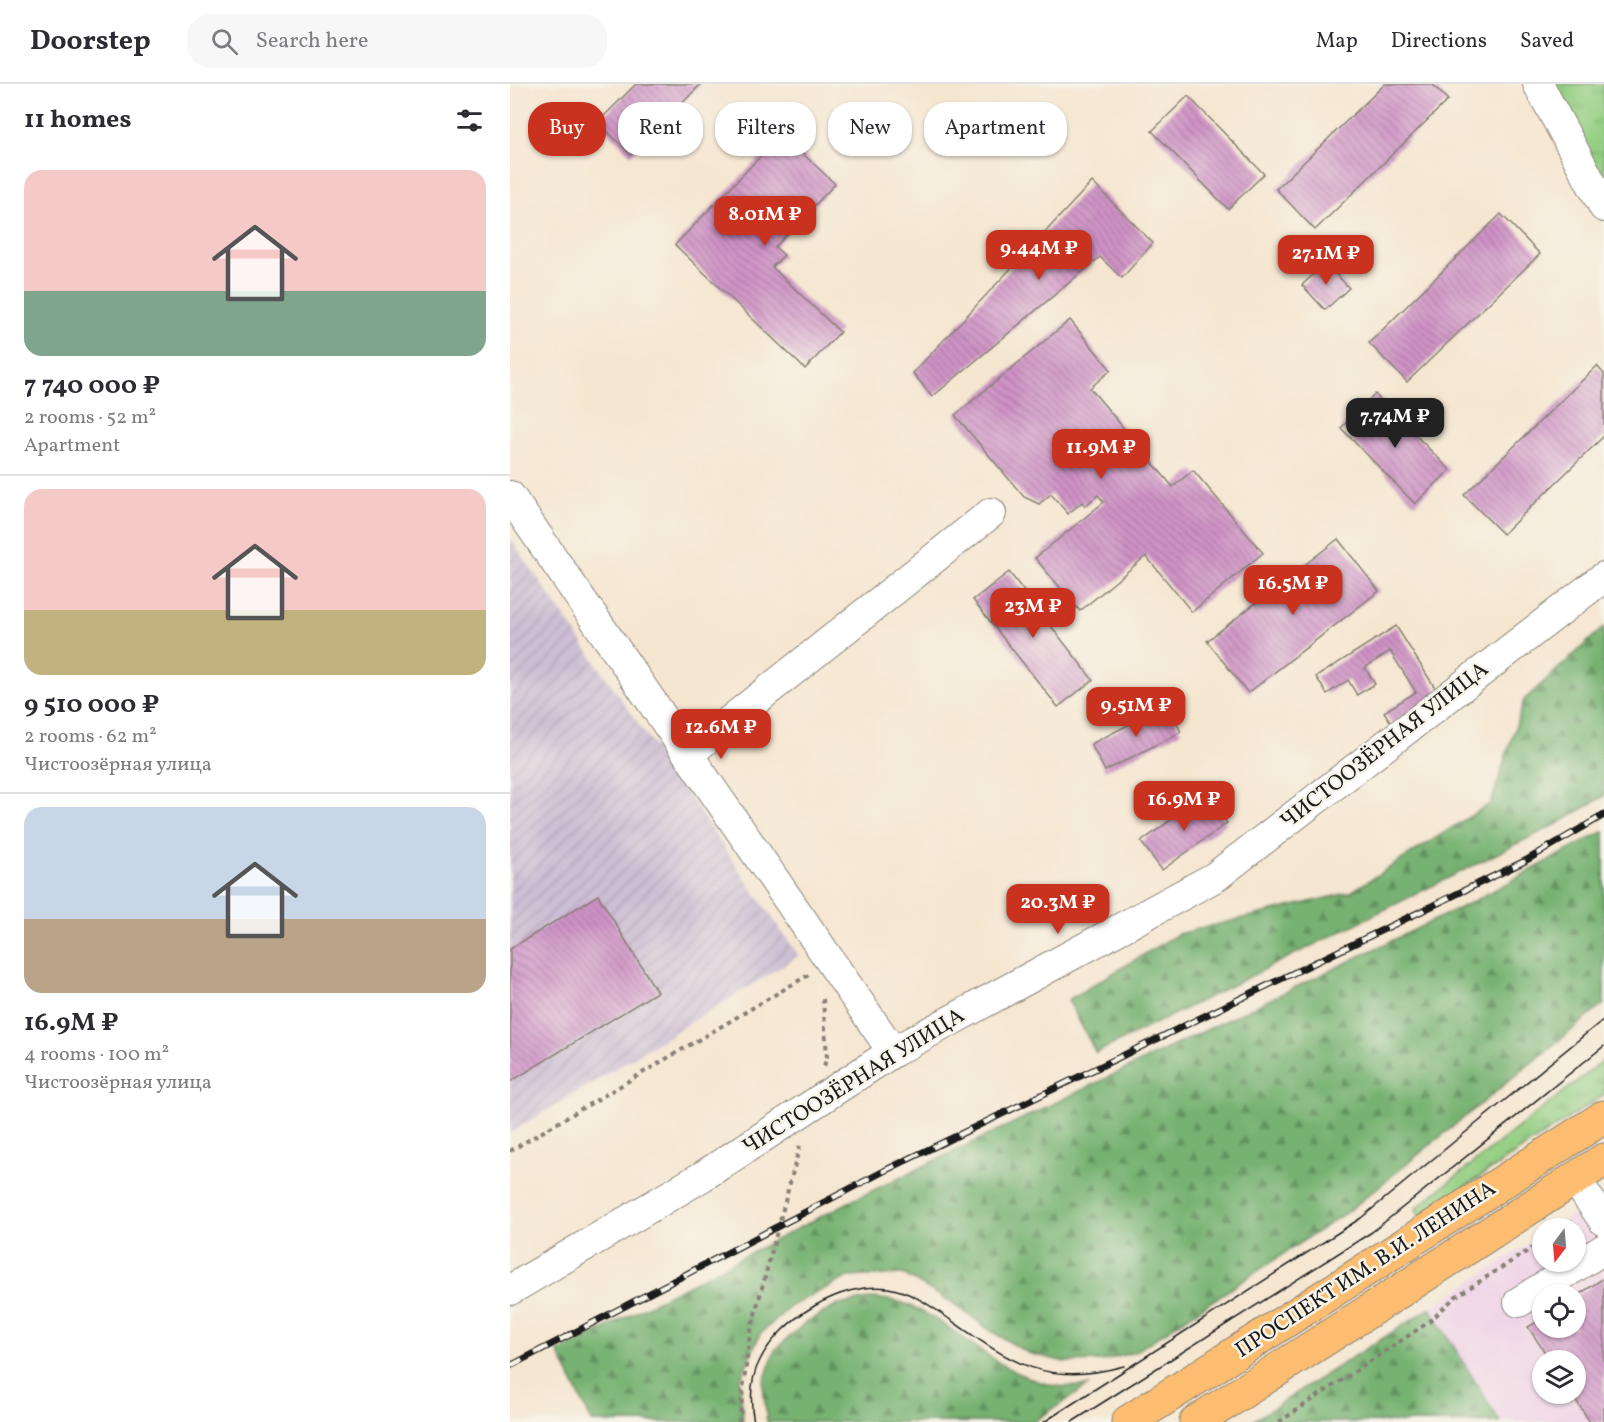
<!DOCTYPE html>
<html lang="en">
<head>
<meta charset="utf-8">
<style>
  :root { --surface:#fff; --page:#f7f7f7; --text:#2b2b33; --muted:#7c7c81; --line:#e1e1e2; --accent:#c8321e }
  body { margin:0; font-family:Vollkorn,serif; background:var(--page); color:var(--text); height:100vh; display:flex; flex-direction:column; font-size:22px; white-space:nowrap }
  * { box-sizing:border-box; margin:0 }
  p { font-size:20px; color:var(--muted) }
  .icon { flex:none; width:33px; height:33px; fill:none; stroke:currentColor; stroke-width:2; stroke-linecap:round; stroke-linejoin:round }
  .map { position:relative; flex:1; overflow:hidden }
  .side { display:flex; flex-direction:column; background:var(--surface); width:510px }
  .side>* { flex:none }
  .top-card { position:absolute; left:18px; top:18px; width:570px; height:54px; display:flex; gap:12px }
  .needle { width:39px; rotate:196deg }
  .tools { position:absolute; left:1022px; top:1134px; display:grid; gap:12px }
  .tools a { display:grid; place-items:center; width:54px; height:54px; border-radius:50%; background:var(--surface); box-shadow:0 2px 4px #0004; font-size:30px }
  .price { position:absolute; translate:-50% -51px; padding:0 14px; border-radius:12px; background:var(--accent); color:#fff; font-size:20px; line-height:39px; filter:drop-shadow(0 2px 3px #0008) }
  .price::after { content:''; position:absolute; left:50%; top:36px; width:18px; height:14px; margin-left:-9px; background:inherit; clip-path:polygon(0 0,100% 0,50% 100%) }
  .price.active { background:#222; color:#fff }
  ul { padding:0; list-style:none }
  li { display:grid; align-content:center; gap:12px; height:318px; padding:0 24px }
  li+li { border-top:2px solid var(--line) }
  li span { display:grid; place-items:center; height:186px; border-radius:18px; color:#555 }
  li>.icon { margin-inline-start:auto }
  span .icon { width:108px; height:108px; fill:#fffc; stroke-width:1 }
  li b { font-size:26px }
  h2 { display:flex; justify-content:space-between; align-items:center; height:72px; padding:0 24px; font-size:26px }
  .chip { padding:0 21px; border-radius:24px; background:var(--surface); box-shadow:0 2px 4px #0004; font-size:21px; line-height:54px }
  .chip.active { background:var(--accent); color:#fff }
  header { display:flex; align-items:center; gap:36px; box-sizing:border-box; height:84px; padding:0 30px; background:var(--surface); border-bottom:2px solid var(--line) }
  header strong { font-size:28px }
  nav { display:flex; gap:33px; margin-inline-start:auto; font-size:21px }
  .search { width:420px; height:54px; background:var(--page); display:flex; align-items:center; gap:15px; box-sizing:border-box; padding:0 21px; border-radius:24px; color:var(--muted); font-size:22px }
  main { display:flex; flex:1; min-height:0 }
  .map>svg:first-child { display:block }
  .built { fill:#eed0e7; fill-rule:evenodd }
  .industrial { fill:url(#industrial-furrows) }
  .grass { fill:url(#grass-tufts); stroke:#587650; stroke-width:1.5 }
  .forest { fill:url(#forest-firs); stroke:#4a6747; stroke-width:1.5 }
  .building { fill:url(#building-back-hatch) }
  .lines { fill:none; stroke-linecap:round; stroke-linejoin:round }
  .minor-casing { stroke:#888176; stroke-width:32 }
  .major-casing { stroke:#888176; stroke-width:35 }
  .path { stroke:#888176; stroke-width:4; stroke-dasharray:4.5 4.5; stroke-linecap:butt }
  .minor { stroke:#fff; stroke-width:30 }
  .major { stroke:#fcbd6f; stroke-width:33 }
  .tram { stroke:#1c1c1c; stroke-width:1.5 }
  .rail-casing { stroke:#1c1c1c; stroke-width:7 }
  .rail { stroke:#f7f3e8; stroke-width:4.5; stroke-dasharray:14; stroke-linecap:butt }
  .labels { text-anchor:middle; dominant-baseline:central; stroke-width:5; stroke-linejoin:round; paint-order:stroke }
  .street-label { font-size:22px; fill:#1c1c1c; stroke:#f7f3e8 }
</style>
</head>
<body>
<header>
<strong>Doorstep</strong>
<div class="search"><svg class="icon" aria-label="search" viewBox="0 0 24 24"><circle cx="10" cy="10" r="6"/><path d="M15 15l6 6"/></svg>Search here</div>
<nav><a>Map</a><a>Directions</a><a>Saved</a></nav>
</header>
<main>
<section class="side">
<h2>11 homes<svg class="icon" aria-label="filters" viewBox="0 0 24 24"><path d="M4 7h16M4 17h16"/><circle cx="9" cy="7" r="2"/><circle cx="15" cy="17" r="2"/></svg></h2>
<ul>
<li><span style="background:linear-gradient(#f6c9c9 65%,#7fa58c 0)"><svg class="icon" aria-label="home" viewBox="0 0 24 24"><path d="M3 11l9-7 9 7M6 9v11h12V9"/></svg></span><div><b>7 740 000 ₽</b><p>2 rooms · 52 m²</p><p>Apartment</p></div></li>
<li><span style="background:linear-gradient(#f6c9c9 65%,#c2b280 0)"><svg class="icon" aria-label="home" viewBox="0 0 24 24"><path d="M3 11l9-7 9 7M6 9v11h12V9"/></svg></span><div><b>9 510 000 ₽</b><p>2 rooms · 62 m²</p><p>Чистоозёрная улица</p></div></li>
<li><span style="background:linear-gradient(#c9d6e8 60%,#b9a48a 0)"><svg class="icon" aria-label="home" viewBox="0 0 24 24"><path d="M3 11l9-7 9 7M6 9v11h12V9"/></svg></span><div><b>16.9M ₽</b><p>4 rooms · 100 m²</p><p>Чистоозёрная улица</p></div></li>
</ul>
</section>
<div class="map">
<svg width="1094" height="1338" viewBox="0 0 1094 1338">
  <defs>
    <pattern id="industrial-furrows" width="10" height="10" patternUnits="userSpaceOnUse" patternTransform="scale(1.5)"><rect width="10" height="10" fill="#ccbed3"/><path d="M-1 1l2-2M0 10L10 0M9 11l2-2" fill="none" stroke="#afa3b5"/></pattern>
    <pattern id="grass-tufts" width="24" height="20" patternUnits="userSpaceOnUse" patternTransform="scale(1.5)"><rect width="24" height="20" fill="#94cf84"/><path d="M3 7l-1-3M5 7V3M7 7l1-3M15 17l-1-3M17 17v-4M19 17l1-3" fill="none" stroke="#7fb171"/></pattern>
    <pattern id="forest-firs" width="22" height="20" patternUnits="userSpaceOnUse" patternTransform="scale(1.5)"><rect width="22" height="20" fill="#77b272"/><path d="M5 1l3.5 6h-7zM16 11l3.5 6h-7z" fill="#61905d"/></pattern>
    <pattern id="building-back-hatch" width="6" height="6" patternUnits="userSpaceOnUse" patternTransform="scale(1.5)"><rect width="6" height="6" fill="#cf93c6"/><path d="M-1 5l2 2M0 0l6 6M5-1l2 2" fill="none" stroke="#a777a0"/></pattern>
  </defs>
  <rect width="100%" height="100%" fill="#f7f3e8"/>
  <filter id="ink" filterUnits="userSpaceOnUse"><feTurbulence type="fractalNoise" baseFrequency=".0167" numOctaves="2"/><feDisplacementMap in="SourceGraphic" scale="12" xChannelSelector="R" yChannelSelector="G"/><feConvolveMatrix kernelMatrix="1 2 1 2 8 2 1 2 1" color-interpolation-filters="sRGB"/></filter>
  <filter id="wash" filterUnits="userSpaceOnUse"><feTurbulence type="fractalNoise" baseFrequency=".008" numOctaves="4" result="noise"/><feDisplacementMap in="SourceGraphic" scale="24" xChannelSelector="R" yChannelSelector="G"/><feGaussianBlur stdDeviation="1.35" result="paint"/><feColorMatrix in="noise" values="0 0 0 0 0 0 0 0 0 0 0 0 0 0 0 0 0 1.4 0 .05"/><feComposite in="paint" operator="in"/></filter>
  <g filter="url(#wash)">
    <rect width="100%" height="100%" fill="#f5e6d0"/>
    <path class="built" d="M1094,1111V1338H990L920,1224L1032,1151V1178H1065V1144H1042ZM1032,1210H1065V1244H1032ZM1032,1276H1065V1310H1032Z"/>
    <path class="industrial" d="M0,454L289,872L0,1049Z"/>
    <g class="grass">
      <path d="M1039,0H1094V101Z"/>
      <path d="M1094,976V1011L909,1133L906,1124Z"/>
    </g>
    <g class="forest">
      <path d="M1094,543V712L1049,739L586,969L558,916L668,850L841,808L981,719L1014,616Z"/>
      <path d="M1094,747V920L840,1126L625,1268L592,1277L555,1278L518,1269L481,1247L441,1218L393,1190L338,1193L281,1222L250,1250L230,1296L233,1338H82L48,1268L337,1119L962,818Z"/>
      <path d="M364,1214C374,1215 386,1216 396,1220C448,1241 484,1288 541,1301C552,1304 567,1302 578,1302L523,1338H257L253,1300L265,1266L296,1238L328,1221Z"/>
      <path d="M920,1224L990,1338H741Z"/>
    </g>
    <g id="blocks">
      <g class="building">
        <path d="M126,0H191L121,71L88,38Z"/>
        <path d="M875,0H922L938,16L805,146L766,105Z"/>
        <path d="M678,12L754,90L718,125L642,47Z"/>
        <path d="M272,50L325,100L265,163L274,171L262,183L330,248L295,285L165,161Z"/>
        <path d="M582,98L643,159L612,194L590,173L422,313L403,289Z"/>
        <path d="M991,130L1030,170L897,298L859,259Z"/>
        <path d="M816,179L839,204L815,226L792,201Z"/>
        <path d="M560,236L601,286L580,304L663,403L683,386L753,469L682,528L636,472L570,527L525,474L594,418L588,411L575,422L572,418L558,430L541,410L529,420L514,413L445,331Z"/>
        <path d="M1087,282L1094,290V352L993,450L954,411Z"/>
        <path d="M865,310L940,386L905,420L831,344Z"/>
        <path d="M828,455L869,507L738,609L697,557Z"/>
        <path d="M499,488L583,596L548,623L463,516Z"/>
        <path d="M886,542L929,610L882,640L874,628L906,608L880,567L855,584L865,600L847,611L838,596L817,610L806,593Z"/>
        <path d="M657,621L671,648L595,687L581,660Z"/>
        <path d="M696,710L717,739L652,786L631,758Z"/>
        <path d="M88,811L147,908L0,998V865Z"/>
        <path d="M1094,1194V1338H1080L1062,1310H1065V1276H1040L1018,1243L1032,1235V1244H1065V1213Z"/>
      </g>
    </g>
  </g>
  <g filter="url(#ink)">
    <use href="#blocks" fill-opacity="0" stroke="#888176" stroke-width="1.5"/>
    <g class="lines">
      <g class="minor-casing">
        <g id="minor">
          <path d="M1028,0L1094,123"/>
          <path d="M0,412L383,968"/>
          <path d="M178,670L481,429"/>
          <path d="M1065,1095L1094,1137"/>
          <path d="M0,1206L193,1092L383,968L705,793L1094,493"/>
          <path d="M1009,1218L1094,1165"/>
        </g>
      </g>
      <g class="major-casing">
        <g id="major">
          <path d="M618,1338L1094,1033"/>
          <path d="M686,1338L1094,1076"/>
        </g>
      </g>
      <g class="path">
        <path d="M313,915L317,973L314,982"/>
        <path d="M0,1067L300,890"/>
        <path d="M1053,1144L1063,1138"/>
        <path d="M229,1338L240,1249L290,1061"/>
        <path d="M769,1338L919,1238L945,1213L1032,1158"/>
      </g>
      <use href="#minor" class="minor"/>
      <use href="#major" class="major"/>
      <g class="tram">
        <path d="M244,1338C240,1318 240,1295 250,1276C270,1235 332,1197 378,1204C399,1207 418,1220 435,1232C499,1277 532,1304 614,1282"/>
        <path d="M534,1338L851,1134L1094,935"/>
        <path d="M562,1338L862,1148L1094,962"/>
      </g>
      <g class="rail-casing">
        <path id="rail" d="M0,1282L376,1086L1015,777L1094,731"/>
      </g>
      <use href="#rail" class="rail"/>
    </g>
  </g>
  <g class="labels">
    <g class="street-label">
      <text transform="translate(875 662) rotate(-38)">ЧИСТООЗЁРНАЯ УЛИЦА</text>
      <text transform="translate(344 998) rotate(-32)">ЧИСТООЗЁРНАЯ УЛИЦА</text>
      <text transform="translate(856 1186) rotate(-33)">ПРОСПЕКТ ИМ. В.И. ЛЕНИНА</text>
    </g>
  </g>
</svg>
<div class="tools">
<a><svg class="needle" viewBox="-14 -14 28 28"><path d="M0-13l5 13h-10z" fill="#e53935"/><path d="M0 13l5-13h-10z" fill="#7c7c81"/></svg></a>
<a><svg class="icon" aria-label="locate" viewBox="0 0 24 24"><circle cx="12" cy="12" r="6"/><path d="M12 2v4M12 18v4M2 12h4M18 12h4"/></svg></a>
<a><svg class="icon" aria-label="layers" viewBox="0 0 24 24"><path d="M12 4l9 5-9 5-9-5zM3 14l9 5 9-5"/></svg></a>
</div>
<b class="price" style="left:255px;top:163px">8.01M ₽</b>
<b class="price" style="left:529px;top:197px">9.44M ₽</b>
<b class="price" style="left:816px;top:202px">27.1M ₽</b>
<b class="price active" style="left:885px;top:365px">7.74M ₽</b>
<b class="price" style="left:591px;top:396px">11.9M ₽</b>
<b class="price" style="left:783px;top:532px">16.5M ₽</b>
<b class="price" style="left:523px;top:555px">23M ₽</b>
<b class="price" style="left:626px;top:654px">9.51M ₽</b>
<b class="price" style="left:211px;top:676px">12.6M ₽</b>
<b class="price" style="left:674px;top:748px">16.9M ₽</b>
<b class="price" style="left:548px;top:851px">20.3M ₽</b>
<div class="top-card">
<a class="chip active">Buy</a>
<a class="chip">Rent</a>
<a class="chip">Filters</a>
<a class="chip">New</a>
<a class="chip">Apartment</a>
</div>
</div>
</main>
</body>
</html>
